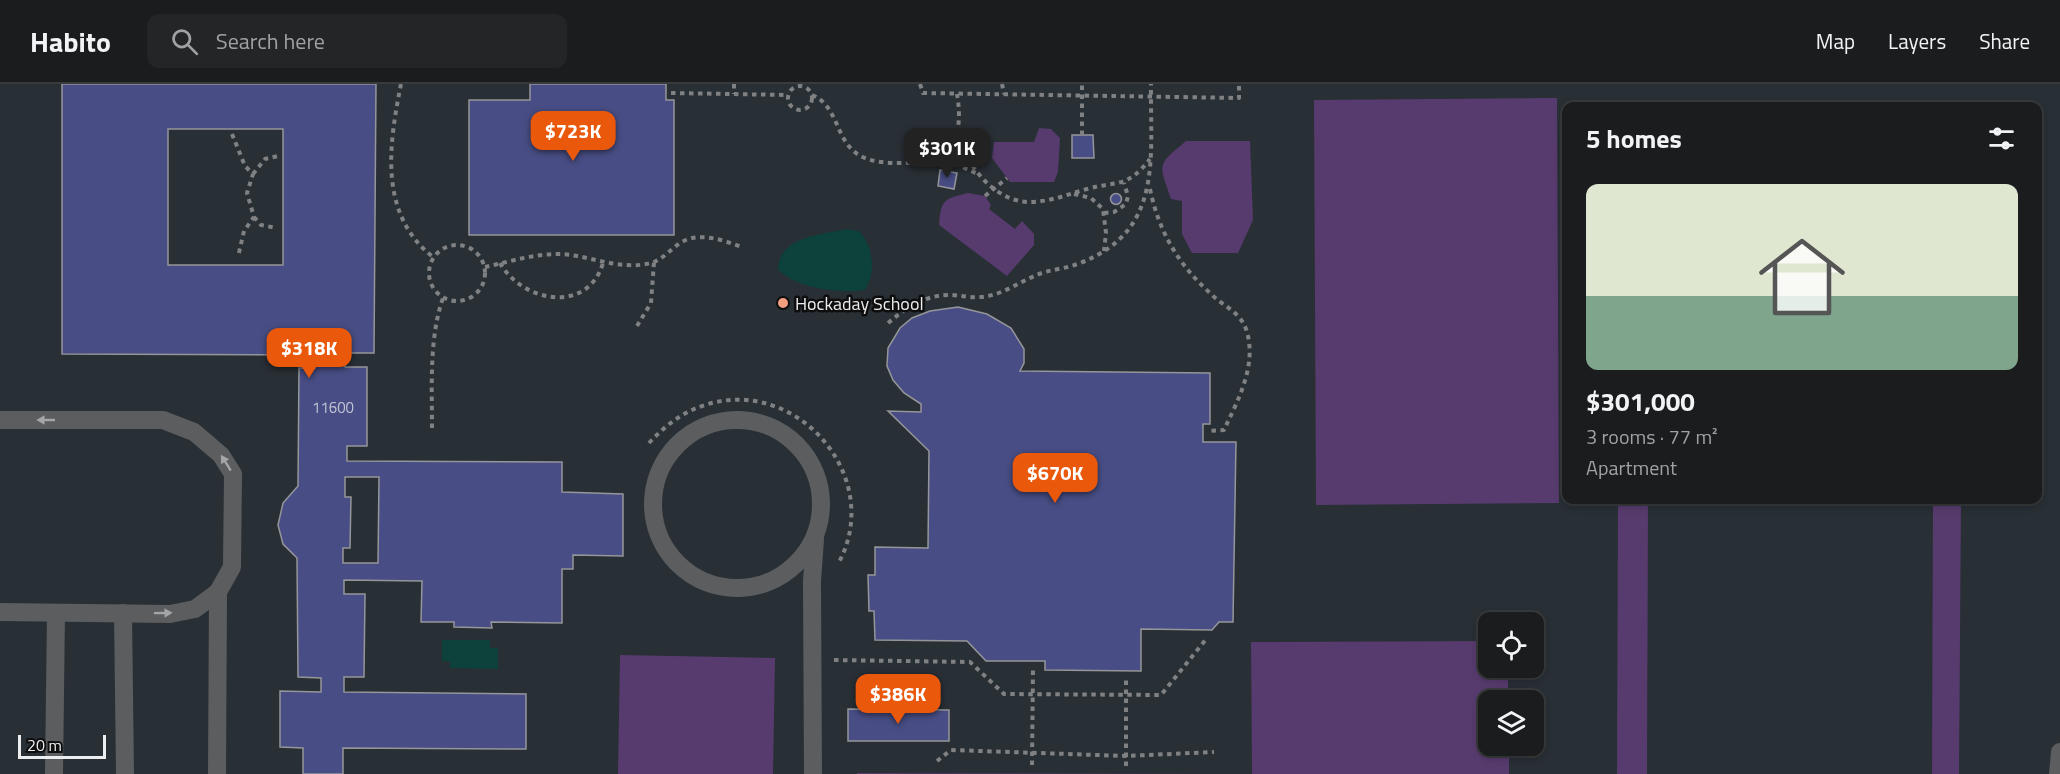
<!DOCTYPE html>
<html lang="en">
<head>
<meta charset="utf-8">
<style>
  :root { --surface:#1b1c1d; --page:#242526; --text:#f1f3f6; --muted:#a0a1a4; --line:#393a3b; --accent:#ea580c }
  body { margin:0; font-family:"Titillium Web",sans-serif; background:var(--page); color:var(--text); height:100vh; display:flex; flex-direction:column; font-size:22px; white-space:nowrap }
  * { box-sizing:border-box; margin:0 }
  p { font-size:20px; color:var(--muted) }
  .icon { flex:none; width:33px; height:33px; fill:none; stroke:currentColor; stroke-width:2; stroke-linecap:round; stroke-linejoin:round }
  .map { position:relative; flex:1; overflow:hidden }
  .drawer { position:absolute; left:1562px; top:18px; width:480px; height:402px; display:flex; flex-direction:column; background:var(--surface); border-radius:12px; box-shadow:0 3px 9px #0003,0 0 0 2px var(--line) }
  .drawer>* { flex:none }
  .buttons { position:absolute; left:1478px; top:528px; display:grid; gap:12px }
  .buttons a { display:grid; place-items:center; width:66px; height:66px; border-radius:12px; background:var(--surface); box-shadow:0 3px 9px #0003,0 0 0 2px var(--line); font-size:30px }
  .scale { position:absolute; left:18px; bottom:15px; width:88px; box-sizing:border-box; padding-left:6px; border:3px solid #ecedee; border-top:0; font-size:16px; line-height:21px; white-space:nowrap; color:#ecedee; -webkit-text-stroke:4px #0e0e0f; paint-order:stroke }
  .price { position:absolute; translate:-50% -51px; padding:0 14px; border-radius:12px; background:var(--accent); color:#fff; font-size:20px; line-height:39px; filter:drop-shadow(0 2px 3px #0008) }
  .price::after { content:''; position:absolute; left:50%; top:36px; width:18px; height:14px; margin-left:-9px; background:inherit; clip-path:polygon(0 0,100% 0,50% 100%) }
  .price.active { background:#222; color:#fff }
  ul { padding:0; list-style:none }
  li { display:grid; align-content:center; gap:12px; height:318px; padding:0 24px }
  li+li { border-top:2px solid var(--line) }
  li span { display:grid; place-items:center; height:186px; border-radius:12px; color:#555 }
  li>.icon { margin-inline-start:auto }
  span .icon { width:108px; height:108px; fill:#fffc; stroke-width:1 }
  li b { font-size:26px }
  h2 { display:flex; justify-content:space-between; align-items:center; height:72px; padding:0 24px; font-size:26px }
  header { display:flex; align-items:center; gap:36px; box-sizing:border-box; height:84px; padding:0 30px; background:var(--surface); border-bottom:2px solid var(--line) }
  header strong { font-size:28px }
  nav { display:flex; gap:33px; margin-inline-start:auto; font-size:21px }
  .search { width:420px; height:54px; background:var(--page); display:flex; align-items:center; gap:15px; box-sizing:border-box; padding:0 21px; border-radius:12px; color:var(--muted); font-size:22px }
  .map>svg:first-child { display:block }
  .built { fill:#282f35; fill-rule:evenodd }
  .green { fill:#573b6e }
  .water { fill:#0d413c }
  .building { fill:#484e85; stroke:#959699; stroke-width:1.5; fill-rule:evenodd }
  .lines { fill:none; stroke-linecap:round; stroke-linejoin:round }
  .path { stroke:#808182; stroke-width:4; stroke-dasharray:4.5 4.5; stroke-linecap:butt }
  .minor { stroke:#5c5d5e; stroke-width:18 }
  .oneway { fill:#a4a5a6 }
  .poi-dot { fill:#f2a081; stroke:#0e0e0f; stroke-width:2 }
  .labels { text-anchor:middle; dominant-baseline:central; stroke-width:5; stroke-linejoin:round; paint-order:stroke }
  .number-label { font-size:15px; fill:#c3c5d4 }
  .poi-label { font-size:18px; fill:#ecedee; stroke:#0e0e0f; text-anchor:start }
</style>
</head>
<body>
<header>
<strong>Habito</strong>
<div class="search"><svg class="icon" aria-label="search" viewBox="0 0 24 24"><circle cx="10" cy="10" r="6"/><path d="M15 15l6 6"/></svg>Search here</div>
<nav><a>Map</a><a>Layers</a><a>Share</a></nav>
</header>
<div class="map">
<svg width="2060" height="690" viewBox="0 0 2060 690">
  <rect width="100%" height="100%" fill="#242627"/>
  <path class="built" d="M0,0H2060V690H0ZM1566,22H2037V416H1566ZM1488,538H1533V584H1488ZM1488,616H1533V662H1488Z"/>
  <g class="green">
    <path d="M1557,14L1559,419L1316,421L1314,16Z"/>
    <path d="M1039,44L1051,45L1060,54L1058,88L1054,98H1010L992,74L994,58H1034Z"/>
    <path d="M1186,57H1250L1253,136L1238,169H1192L1182,150V117L1171,115C1159,79 1156,82 1186,57Z"/>
    <path d="M968,109L985,112L991,121L989,125L1015,145L1022,137L1034,150V161L1007,192L939,141C941,115 944,115 968,109Z"/>
    <path d="M1618,416H1648L1647,690H1617Z"/>
    <path d="M1933,416H1961L1959,690H1932Z"/>
    <path d="M1488,557V584H1508V616H1488V662H1509V690H1252L1251,558Z"/>
    <path d="M620,571L775,574L773,690H618Z"/>
    <path d="M857,689L1213,690H857Z"/>
  </g>
  <g class="water">
    <path d="M846,145L859,147C874,164 876,188 865,206C840,210 794,204 778,185C779,152 821,151 846,145Z"/>
    <path d="M442,556H490V564H498V585L450,584V577H442Z"/>
  </g>
  <g class="building">
    <path d="M62,0H376L374,269H345V283H367V362H347V377L562,378V408L623,410V472L573,471V485H562V539L491,538L492,544L454,543V538H421L422,497L344,496V510H365L364,593H344V608L526,610V665L343,664V690H303V664L280,663V607L321,608V594L298,593L297,474L283,460L278,441L283,419L298,402L299,284H315V271L62,270ZM168,45H283V181H168ZM345,393H379L378,479H343V464H350L351,413H345Z"/>
    <path d="M530,0H666V16H674V151H469V16H530Z"/>
    <path d="M1072,51H1093L1094,74H1072Z"/>
    <path d="M940,86L957,89L954,105L938,102Z"/>
    <circle cx="1116" cy="115" r="5.5"/>
    <path d="M958,223L987,230L1011,244L1024,265V279L1020,287L1210,289V340H1203V358H1236L1233,538H1219L1212,546L1141,545V587L1045,586V577H986L967,557L875,556L874,527H869L868,491H875V463L928,464L929,367L888,327L921,328V320L904,309L893,296L887,282L888,264L900,244L912,234L930,227Z"/>
    <path d="M848,625L949,626V657H848Z"/>
  </g>
  <g class="lines">
    <g class="path">
      <path d="M401,0C389,60 378,130 433,173"/>
      <path d="M734,0V10"/>
      <path d="M920,0L923,9L1239,14V0"/>
      <path d="M1002,0L1004,10"/>
      <circle cx="800" cy="14" r="12"/>
      <path d="M671,9L788,11"/>
      <path d="M812,11C839,22 835,57 859,71C870,78 886,79 899,79C949,80 965,57 957,10"/>
      <path d="M958,49C966,82 996,120 1033,118C1052,117 1069,110 1087,105C1119,96 1126,105 1150,75"/>
      <path d="M232,50L245,82L253,90L247,109L254,133L244,147L238,173"/>
      <path d="M1082,51V0"/>
      <path d="M928,77L958,81L978,90"/>
      <path d="M253,90L265,75L278,72"/>
      <path d="M1150,105C1159,148 1178,180 1211,210C1223,222 1240,228 1246,245C1258,280 1238,316 1224,346L1208,347"/>
      <path d="M1074,110L1091,114L1103,125L1106,149L1104,167"/>
      <path d="M985,112L1007,94"/>
      <path d="M1104,129L1114,128L1126,120L1128,112L1124,99"/>
      <path d="M254,133L261,141L277,144"/>
      <circle cx="457" cy="189" r="28"/>
      <path d="M500,179C523,219 588,230 603,179"/>
      <path d="M485,183C513,177 542,167 571,171C598,175 626,187 654,178C664,174 671,165 680,159C699,147 722,156 742,163"/>
      <path d="M888,239C906,224 925,211 949,211C960,211 971,214 981,213C1005,211 1022,195 1045,188C1056,185 1068,184 1080,179C1164,147 1150,74 1151,0"/>
      <path d="M637,242L651,219L654,178"/>
      <path d="M432,344C432,302 429,254 443,214"/>
      <path d="M649,359C665,342 682,328 705,321C797,291 886,394 838,480"/>
      <path d="M834,576L970,578L1004,610L1161,611L1207,554"/>
      <path d="M937,677L951,666L1126,672L1214,668"/>
      <path d="M1032,681L1033,583"/>
      <path d="M1126,682V592"/>
    </g>
    <g class="minor">
      <circle cx="737" cy="420" r="84"/>
      <path d="M0,336H163L194,348L221,371L233,390L232,483L218,508L195,525L170,530L0,528"/>
      <path d="M123,529L125,690"/>
      <path d="M54,690L56,529"/>
      <path d="M217,690L218,508"/>
      <path d="M813,690L812,497L815,455"/>
      <path d="M2058,690L2060,668"/>
    </g>
  </g>
  <defs><path id="oneway-solid" d="M-6-.8H1V-3.2L6.5 0L1 3.2V.8H-6Z" transform="scale(1.5)"/></defs>
  <g class="oneway">
    <use href="#oneway-solid" transform="translate(46 336) rotate(180)"/>
    <use href="#oneway-solid" transform="translate(226 379) rotate(-122)"/>
    <use href="#oneway-solid" transform="translate(163 529) rotate(-1)"/>
  </g>
  <circle class="poi-dot" cx="783" cy="219" r="6"/>
  <g class="labels">
    <g class="number-label">
      <text x="333" y="323">11600</text>
    </g>
    <g class="poi-label">
      <text x="795" y="219">Hockaday School</text>
    </g>
  </g>
</svg>
<div class="buttons">
<a><svg class="icon" aria-label="locate" viewBox="0 0 24 24"><circle cx="12" cy="12" r="6"/><path d="M12 2v4M12 18v4M2 12h4M18 12h4"/></svg></a>
<a><svg class="icon" aria-label="layers" viewBox="0 0 24 24"><path d="M12 4l9 5-9 5-9-5zM3 14l9 5 9-5"/></svg></a>
</div>
<div class="scale">20 m</div>
<b class="price" style="left:573px;top:78px">$723K</b>
<b class="price active" style="left:947px;top:95px">$301K</b>
<b class="price" style="left:309px;top:295px">$318K</b>
<b class="price" style="left:1055px;top:420px">$670K</b>
<b class="price" style="left:898px;top:641px">$386K</b>
<section class="drawer">
<h2>5 homes<svg class="icon" aria-label="filters" viewBox="0 0 24 24"><path d="M4 7h16M4 17h16"/><circle cx="9" cy="7" r="2"/><circle cx="15" cy="17" r="2"/></svg></h2>
<ul>
<li><span style="background:linear-gradient(#dfe7d0 60%,#7fa58c 0)"><svg class="icon" aria-label="home" viewBox="0 0 24 24"><path d="M3 11l9-7 9 7M6 9v11h12V9"/></svg></span><div><b>$301,000</b><p>3 rooms · 77 m²</p><p>Apartment</p></div></li>
</ul>
</section>
</div>
</body>
</html>
